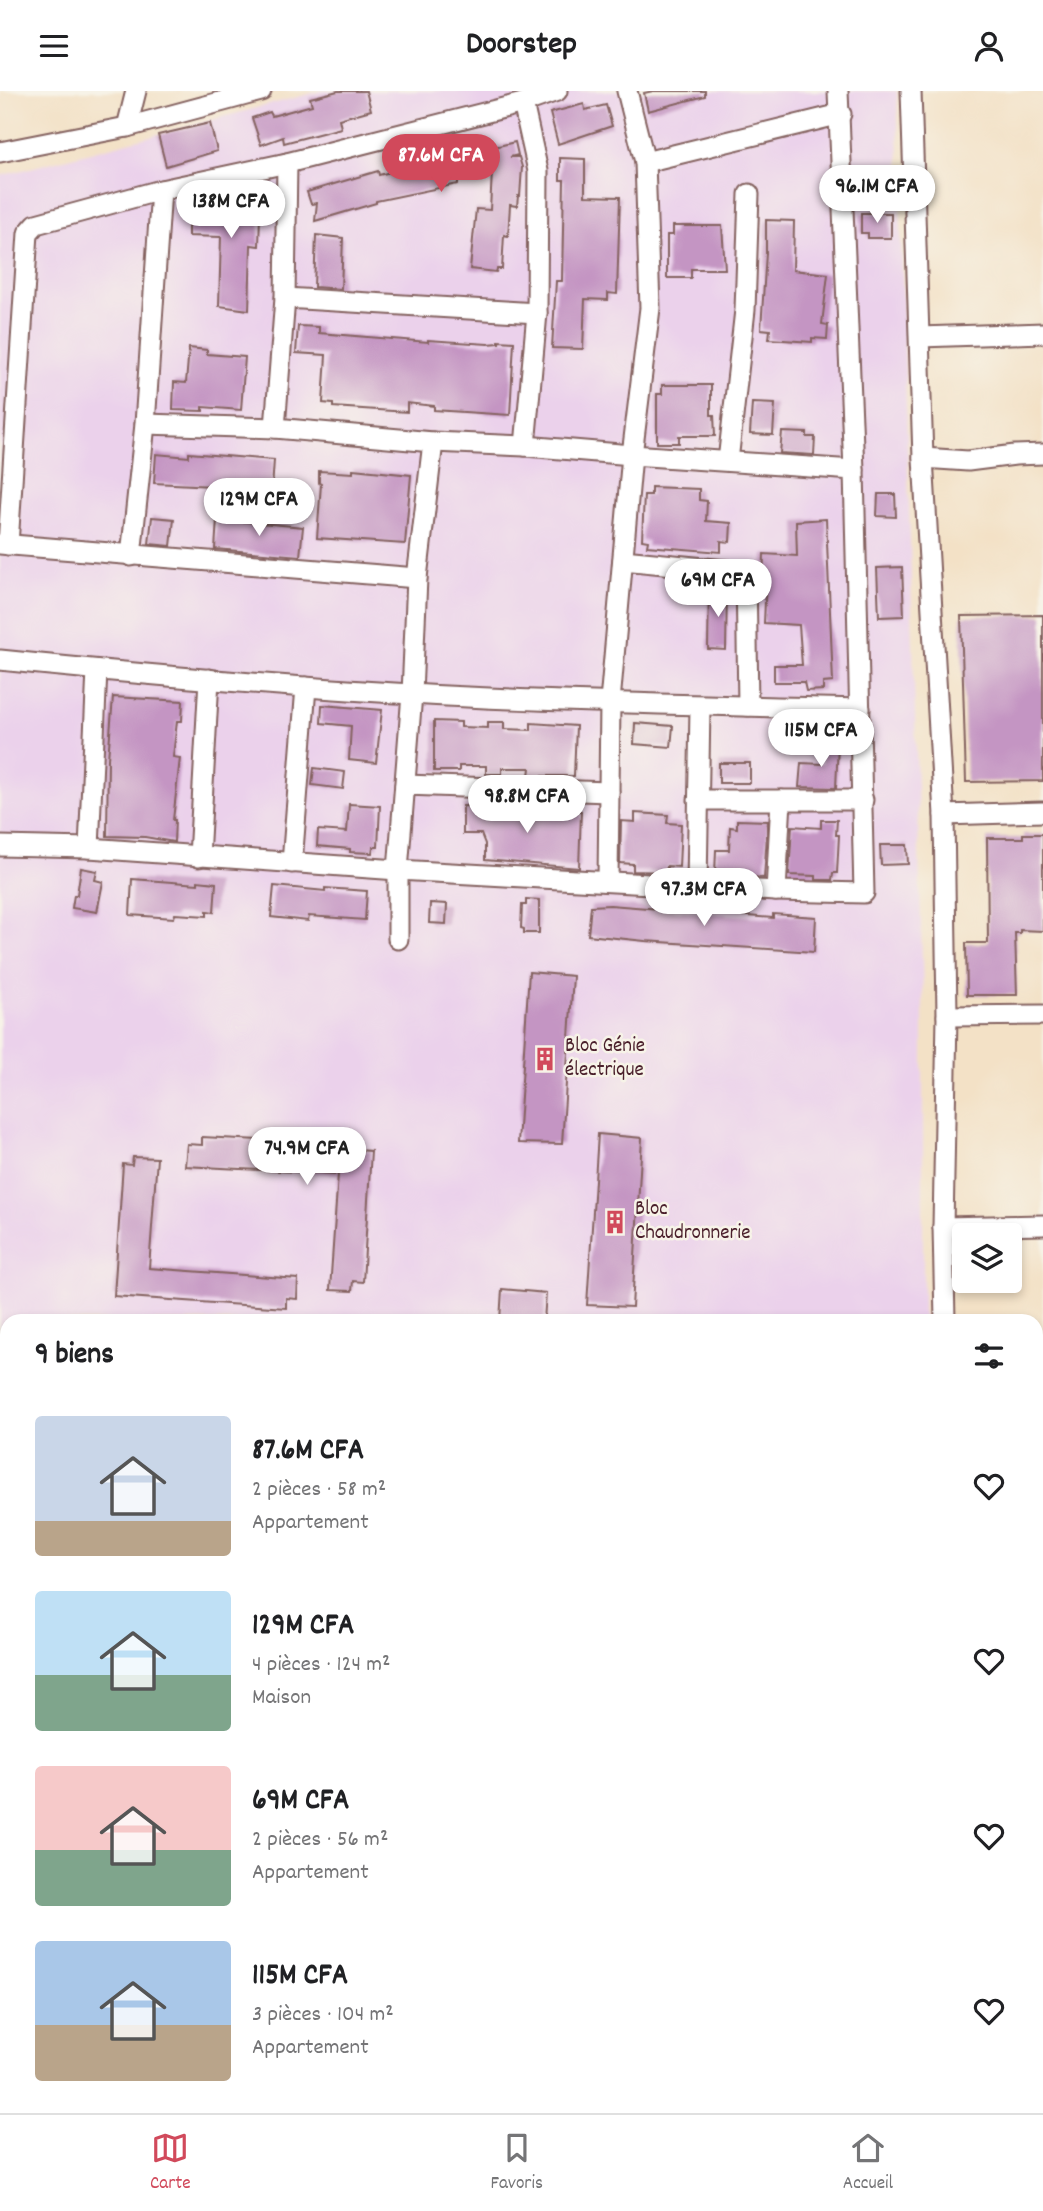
<!DOCTYPE html>
<html lang="fr">
<head>
<meta charset="utf-8">
<style>
  :root { --surface:#fff; --page:#f2f2f2; --text:#202124; --muted:#757577; --line:#e0e0e0; --accent:#d1495b }
  body { margin:0; font-family:Dekko,sans-serif; background:var(--page); color:var(--text); height:100vh; display:flex; flex-direction:column; font-size:26px; white-space:nowrap }
  * { box-sizing:border-box; margin:0 }
  p { font-size:23px; color:var(--muted) }
  .icon { flex:none; width:38px; height:38px; fill:none; stroke:currentColor; stroke-width:2; stroke-linecap:round; stroke-linejoin:round }
  .map { position:relative; flex:1; overflow:hidden }
  .details { position:absolute; left:0px; top:1223px; width:1043px; height:800px; display:flex; flex-direction:column; background:var(--surface); border-radius:21px 21px 0 0; box-shadow:0 4px 10px #0003 }
  .details>* { flex:none }
  .tools { position:absolute; left:952px; top:1132px; display:grid; gap:14px }
  .tools a { display:grid; place-items:center; width:70px; height:70px; border-radius:7px; background:var(--surface); box-shadow:0 4px 10px #0003; font-size:35px }
  .price { position:absolute; translate:-50% -60px; padding:0 16px; border-radius:24px; background:#fff; color:#222; font-size:23px; line-height:46px; filter:drop-shadow(0 2px 4px #0008) }
  .price::after { content:''; position:absolute; left:50%; top:42px; width:21px; height:16px; margin-left:-10px; background:inherit; clip-path:polygon(0 0,100% 0,50% 100%) }
  .price.current { background:var(--accent); color:#fff }
  ul { padding:0; list-style:none }
  li { display:flex; align-items:center; gap:21px; height:175px; padding:0 35px }
  li span { display:grid; place-items:center; flex:none; width:196px; height:140px; border-radius:7px; color:#555 }
  li>.icon { margin-inline-start:auto }
  span .icon { width:84px; height:84px; fill:#fffc; stroke-width:1 }
  li b { font-size:30px }
  h2 { display:flex; justify-content:space-between; align-items:center; height:84px; padding:0 35px; font-size:30px }
  header { display:flex; justify-content:space-between; align-items:center; height:91px; padding:0 35px; background:var(--surface); font-size:32px; font-weight:800 }
  .tabs { display:flex; justify-content:space-around; align-items:center; height:98px; border-top:2px solid var(--line); background:var(--surface); font-size:19px; color:var(--muted) }
  .tabs a { display:grid; justify-items:center; gap:4px }
  .tabs .current { color:var(--accent) }
  .map>svg:first-child { display:block }
  .built { fill:#ebd1eb }
  .green { fill:#bcd67b; stroke:#837a53; stroke-width:2 }
  .building { fill:#c495c3 }
  .lines { fill:none; stroke-linecap:round; stroke-linejoin:round }
  .minor-casing { stroke:#856361; stroke-width:23 }
  .minor { stroke:#fff; stroke-width:19 }
  .labels { text-anchor:middle; dominant-baseline:central; stroke-width:5; stroke-linejoin:round; paint-order:stroke }
  .poi-label { font-size:21px; fill:#4a1f2b; stroke:#f7f3e8; text-anchor:start }
</style>
</head>
<body>
<header><svg class="icon" aria-label="menu" viewBox="0 0 24 24"><path d="M4 6h16M4 12h16M4 18h16"/></svg>Doorstep<svg class="icon" aria-label="person" viewBox="0 0 24 24"><circle cx="12" cy="8" r="4"/><path d="M4 21q1-7 8-7t8 7"/></svg></header>
<div class="map">
<svg width="1043" height="2022" viewBox="0 0 1043 2022">
  <rect width="100%" height="100%" fill="#f7f3e8"/>
  <filter id="ink" filterUnits="userSpaceOnUse"><feTurbulence type="fractalNoise" baseFrequency=".0143" numOctaves="2"/><feDisplacementMap in="SourceGraphic" scale="14" xChannelSelector="R" yChannelSelector="G"/><feConvolveMatrix kernelMatrix="1 2 1 2 8 2 1 2 1" color-interpolation-filters="sRGB"/></filter>
  <filter id="wash" filterUnits="userSpaceOnUse"><feTurbulence type="fractalNoise" baseFrequency=".00686" numOctaves="4" result="noise"/><feDisplacementMap in="SourceGraphic" scale="28" xChannelSelector="R" yChannelSelector="G"/><feGaussianBlur stdDeviation="1.57" result="paint"/><feColorMatrix in="noise" values="0 0 0 0 0 0 0 0 0 0 0 0 0 0 0 0 0 1.4 0 .05"/><feComposite in="paint" operator="in"/></filter>
  <g filter="url(#wash)">
    <rect width="100%" height="100%" fill="#f3e1c6"/>
    <path class="built" d="M321,0H897L923,903V1230H7V2016H932V2022H0V85Z"/>
    <rect class="green" x="649" y="2016" width="212" height="6"/>
    <g id="blocks">
      <g class="building">
        <path d="M338,0H366L371,19L339,28L341,37L284,52L283,46L261,54L252,27L270,21L272,25L312,14L310,7Z"/>
        <path d="M653,0H705V5L648,20L644,2Z"/>
        <path d="M584,13L585,19L606,14L612,35L558,53L550,22Z"/>
        <path d="M210,32L217,60L166,75L158,44Z"/>
        <path d="M515,51L518,64L510,66H519L522,76L520,105H518L517,115L510,114L508,145L504,144L502,178H497L496,181L470,178L476,118L490,119L492,81L458,90V93L376,110V112L315,130L317,112L311,113L307,101L378,80L379,84L460,63V61L481,55L482,59Z"/>
        <path d="M560,67L585,68V105L620,106L617,203L608,202V209L585,208L583,258L552,257L556,190H562L564,89H560Z"/>
        <path d="M224,100L267,103L265,124H260L259,155L251,154L249,219L219,215L221,146L188,145V111L224,112Z"/>
        <path d="M861,122H891V147H868V142H861Z"/>
        <path d="M766,129L794,130L793,179L828,183L822,233L828,234L827,248L812,247V251L769,248L770,239L761,238L766,162Z"/>
        <path d="M673,135H722L725,178H691V187H667V144H673Z"/>
        <path d="M316,144L343,147L341,198L314,196Z"/>
        <path d="M298,235L319,236V242L428,251V249L488,253L499,252V250L514,251L510,324L434,319V315L407,312V321L333,316V313L323,312L326,264L296,262Z"/>
        <path d="M189,257L207,259V263L245,266L241,319L203,316V320L173,319L174,291L186,292Z"/>
        <path d="M662,294H711V324H714L715,345H679V352H657V303H662Z"/>
        <path d="M752,312L775,313L773,344L750,343Z"/>
        <path d="M782,341L807,342V346H815L814,364L780,362Z"/>
        <path d="M189,362L274,369L272,398L154,392L156,363L189,366Z"/>
        <path d="M353,378L411,384L405,453L317,447L321,393L319,392V380L353,382Z"/>
        <path d="M651,396L699,398V409L707,410L706,430L731,432L730,451L721,450V461L647,455L648,450L642,449L644,404H651Z"/>
        <path d="M878,403H895L896,426L877,425Z"/>
        <path d="M152,426L174,428L171,455L149,453Z"/>
        <path d="M217,428L303,436L300,465L215,458Z"/>
        <path d="M826,428L833,591L823,592V599L806,600L804,591H774V574H802L799,534L764,532L766,489H763L764,463L797,465L796,430Z"/>
        <path d="M902,476L904,525L879,526L877,477Z"/>
        <path d="M709,498H727L726,559L708,558Z"/>
        <path d="M1043,524V690L966,691L961,525Z"/>
        <path d="M113,606L183,610L182,630H177L173,666L180,667L173,729H175L174,751L145,746L107,745L108,668Z"/>
        <path d="M322,614L382,619L376,672L349,669L351,635L321,632Z"/>
        <path d="M434,630L461,631V636L488,637V631H504V638L531,639V632L576,635L574,685H529L530,677H502V683H486V675H459V680H434Z"/>
        <path d="M635,632L673,635L671,656L634,653Z"/>
        <path d="M822,651L838,652L836,697L799,696L801,672L822,673Z"/>
        <rect x="719" y="672" width="31" height="20"/>
        <path d="M314,677L345,681L343,698L312,694Z"/>
        <path d="M349,713L380,715L378,756H373L372,762L350,761V758L317,755L318,739L347,741Z"/>
        <path d="M463,715L581,720L579,777L485,769V753L481,743H463Z"/>
        <path d="M635,722L668,724L667,732L681,733L679,776L667,775L666,781L633,780V773L620,772L621,730L635,731Z"/>
        <path d="M737,729L768,730L764,787L715,783L716,759H729L730,736L737,737Z"/>
        <path d="M821,729H837L836,744H839L837,782H833L832,789H816V785L789,784L792,735L821,737Z"/>
        <path d="M1023,743H1043V840L1020,839V842H1015L1017,904H967L966,852H988L987,747H1023Z"/>
        <path d="M880,754H907L908,773L881,774Z"/>
        <path d="M81,777L97,780L95,789L103,791L97,821L72,817L74,804H77Z"/>
        <path d="M132,788L198,793V790L216,792L214,821L207,820V825L175,823L174,827L130,824Z"/>
        <path d="M274,795L325,800V797L367,800L365,829L309,825L308,830L271,826Z"/>
        <path d="M526,808L539,809V842H524V838L521,837L522,814H526Z"/>
        <path d="M430,812L447,813L446,833L429,832Z"/>
        <path d="M610,814L773,827V823L816,826L814,861L645,850L588,844L591,815Z"/>
        <path d="M529,881L573,885L562,1053L518,1052Z"/>
        <path d="M598,1043L642,1047L632,1216L587,1214Z"/>
        <path d="M202,1046L331,1053V1057L371,1060L363,1191L353,1190L352,1200L330,1199L338,1083L185,1075L187,1053L202,1054Z"/>
        <path d="M133,1066L157,1067L149,1177L298,1188L297,1208L286,1207V1217L114,1205L123,1073L132,1074Z"/>
        <path d="M502,1198L546,1202L544,1230H500Z"/>
      </g>
    </g>
  </g>
  <g filter="url(#ink)">
    <use href="#blocks" fill-opacity="0" stroke="#856361" stroke-width="2"/>
    <g class="lines">
      <g class="minor-casing">
        <g id="minor">
          <path d="M838,0L854,379"/>
          <path d="M911,0L923,367L944,724L947,925L943,1136L945,1230"/>
          <path d="M523,12L538,80L537,222L525,355"/>
          <path d="M127,36L136,0"/>
          <path d="M0,61L127,36L261,0"/>
          <path d="M645,71L841,23"/>
          <path d="M285,207L537,222"/>
          <path d="M920,246L1043,242"/>
          <path d="M275,337L285,207L287,72"/>
          <path d="M923,367L968,370L1015,364L1043,363"/>
          <path d="M728,370L745,219L749,103"/>
          <path d="M0,453L417,487"/>
          <path d="M8,454L28,142L36,133L161,99L287,72L523,12L557,0"/>
          <path d="M131,465L145,333L161,99"/>
          <path d="M623,469L746,481L748,615"/>
          <path d="M0,569C137,583 274,595 411,603C561,612 710,614 860,618"/>
          <path d="M405,694L609,701"/>
          <path d="M698,709H863"/>
          <path d="M944,724L1043,721"/>
          <path d="M0,755L89,757L398,779L776,800L864,802L854,379L632,364L525,355L433,351L275,337L145,333"/>
          <path d="M89,757L97,579"/>
          <path d="M199,766L209,588"/>
          <path d="M292,772L306,596"/>
          <path d="M608,790L610,611L632,364L650,217L645,71L627,0"/>
          <path d="M697,795L700,616"/>
          <path d="M776,800L781,709"/>
          <path d="M398,848V779L412,603L417,487L433,351"/>
          <path d="M947,925L1043,924"/>
          <path d="M943,1136L1043,1134"/>
          <path d="M1036,1692H1043"/>
          <path d="M1036,1891H1043"/>
          <path d="M962,2016V2022"/>
        </g>
      </g>
      <use href="#minor" class="minor"/>
    </g>
  </g>
  <defs>
    <g id="building-bare" transform="scale(1.89)"><path d="M-4-6H4V6H1V3H-1V6H-4ZM-2.5-4.3h1.7v1.8h-1.7ZM.8-4.3h1.7v1.8H.8ZM-2.5-1h1.7V.8h-1.7ZM.8-1h1.7V.8H.8Z" fill="#d1495b" stroke="#f7f3e8" stroke-width="2.5" paint-order="stroke"/></g>
  </defs>
  <g fill-rule="evenodd">
    <use href="#building-bare" x="545" y="968"/>
    <use href="#building-bare" x="615" y="1131"/>
  </g>
  <g class="labels">
    <g class="poi-label">
      <text x="565" y="956">Bloc Génie<tspan x="565" dy="24">électrique</tspan></text>
      <text x="635" y="1119">Bloc<tspan x="635" dy="24">Chaudronnerie</tspan></text>
    </g>
  </g>
</svg>
<div class="tools">
<a><svg class="icon" aria-label="layers" viewBox="0 0 24 24"><path d="M12 4l9 5-9 5-9-5zM3 14l9 5 9-5"/></svg></a>
</div>
<b class="price current" style="left:441px;top:103px">87.6M CFA</b>
<b class="price" style="left:877px;top:134px">96.1M CFA</b>
<b class="price" style="left:231px;top:149px">138M CFA</b>
<b class="price" style="left:259px;top:447px">129M CFA</b>
<b class="price" style="left:718px;top:528px">69M CFA</b>
<b class="price" style="left:821px;top:678px">115M CFA</b>
<b class="price" style="left:527px;top:744px">98.8M CFA</b>
<b class="price" style="left:704px;top:837px">97.3M CFA</b>
<b class="price" style="left:307px;top:1096px">74.9M CFA</b>
<section class="details">
<h2>9 biens<svg class="icon" aria-label="filters" viewBox="0 0 24 24"><path d="M4 7h16M4 17h16"/><circle cx="9" cy="7" r="2"/><circle cx="15" cy="17" r="2"/></svg></h2>
<ul>
<li><span style="background:linear-gradient(#c9d6e8 75%,#b9a48a 0)"><svg class="icon" aria-label="home" viewBox="0 0 24 24"><path d="M3 11l9-7 9 7M6 9v11h12V9"/></svg></span><div><b>87.6M CFA</b><p>2 pièces · 58 m²</p><p>Appartement</p></div><svg class="icon" aria-label="heart" viewBox="0 0 24 24"><path d="M12 20l-8-8c-3-5 5-10 8-4 3-6 11-1 8 4z"/></svg></li>
<li><span style="background:linear-gradient(#bfe0f5 60%,#7fa58c 0)"><svg class="icon" aria-label="home" viewBox="0 0 24 24"><path d="M3 11l9-7 9 7M6 9v11h12V9"/></svg></span><div><b>129M CFA</b><p>4 pièces · 124 m²</p><p>Maison</p></div><svg class="icon" aria-label="heart" viewBox="0 0 24 24"><path d="M12 20l-8-8c-3-5 5-10 8-4 3-6 11-1 8 4z"/></svg></li>
<li><span style="background:linear-gradient(#f6c9c9 60%,#7fa58c 0)"><svg class="icon" aria-label="home" viewBox="0 0 24 24"><path d="M3 11l9-7 9 7M6 9v11h12V9"/></svg></span><div><b>69M CFA</b><p>2 pièces · 56 m²</p><p>Appartement</p></div><svg class="icon" aria-label="heart" viewBox="0 0 24 24"><path d="M12 20l-8-8c-3-5 5-10 8-4 3-6 11-1 8 4z"/></svg></li>
<li><span style="background:linear-gradient(#a9c7e8 60%,#b9a48a 0)"><svg class="icon" aria-label="home" viewBox="0 0 24 24"><path d="M3 11l9-7 9 7M6 9v11h12V9"/></svg></span><div><b>115M CFA</b><p>3 pièces · 104 m²</p><p>Appartement</p></div><svg class="icon" aria-label="heart" viewBox="0 0 24 24"><path d="M12 20l-8-8c-3-5 5-10 8-4 3-6 11-1 8 4z"/></svg></li>
</ul>
</section>
</div>
<nav class="tabs">
<a class="current"><svg class="icon" aria-label="map" viewBox="0 0 24 24"><path d="M3 6l6-2 6 2 6-2v14l-6 2-6-2-6 2zM9 4v14M15 6v14"/></svg>Carte</a>
<a><svg class="icon" aria-label="saved" viewBox="0 0 24 24"><path d="M7 4h10v16l-5-4-5 4z"/></svg>Favoris</a>
<a><svg class="icon" aria-label="home" viewBox="0 0 24 24"><path d="M3 11l9-7 9 7M6 9v11h12V9"/></svg>Accueil</a>
</nav>
</body>
</html>
